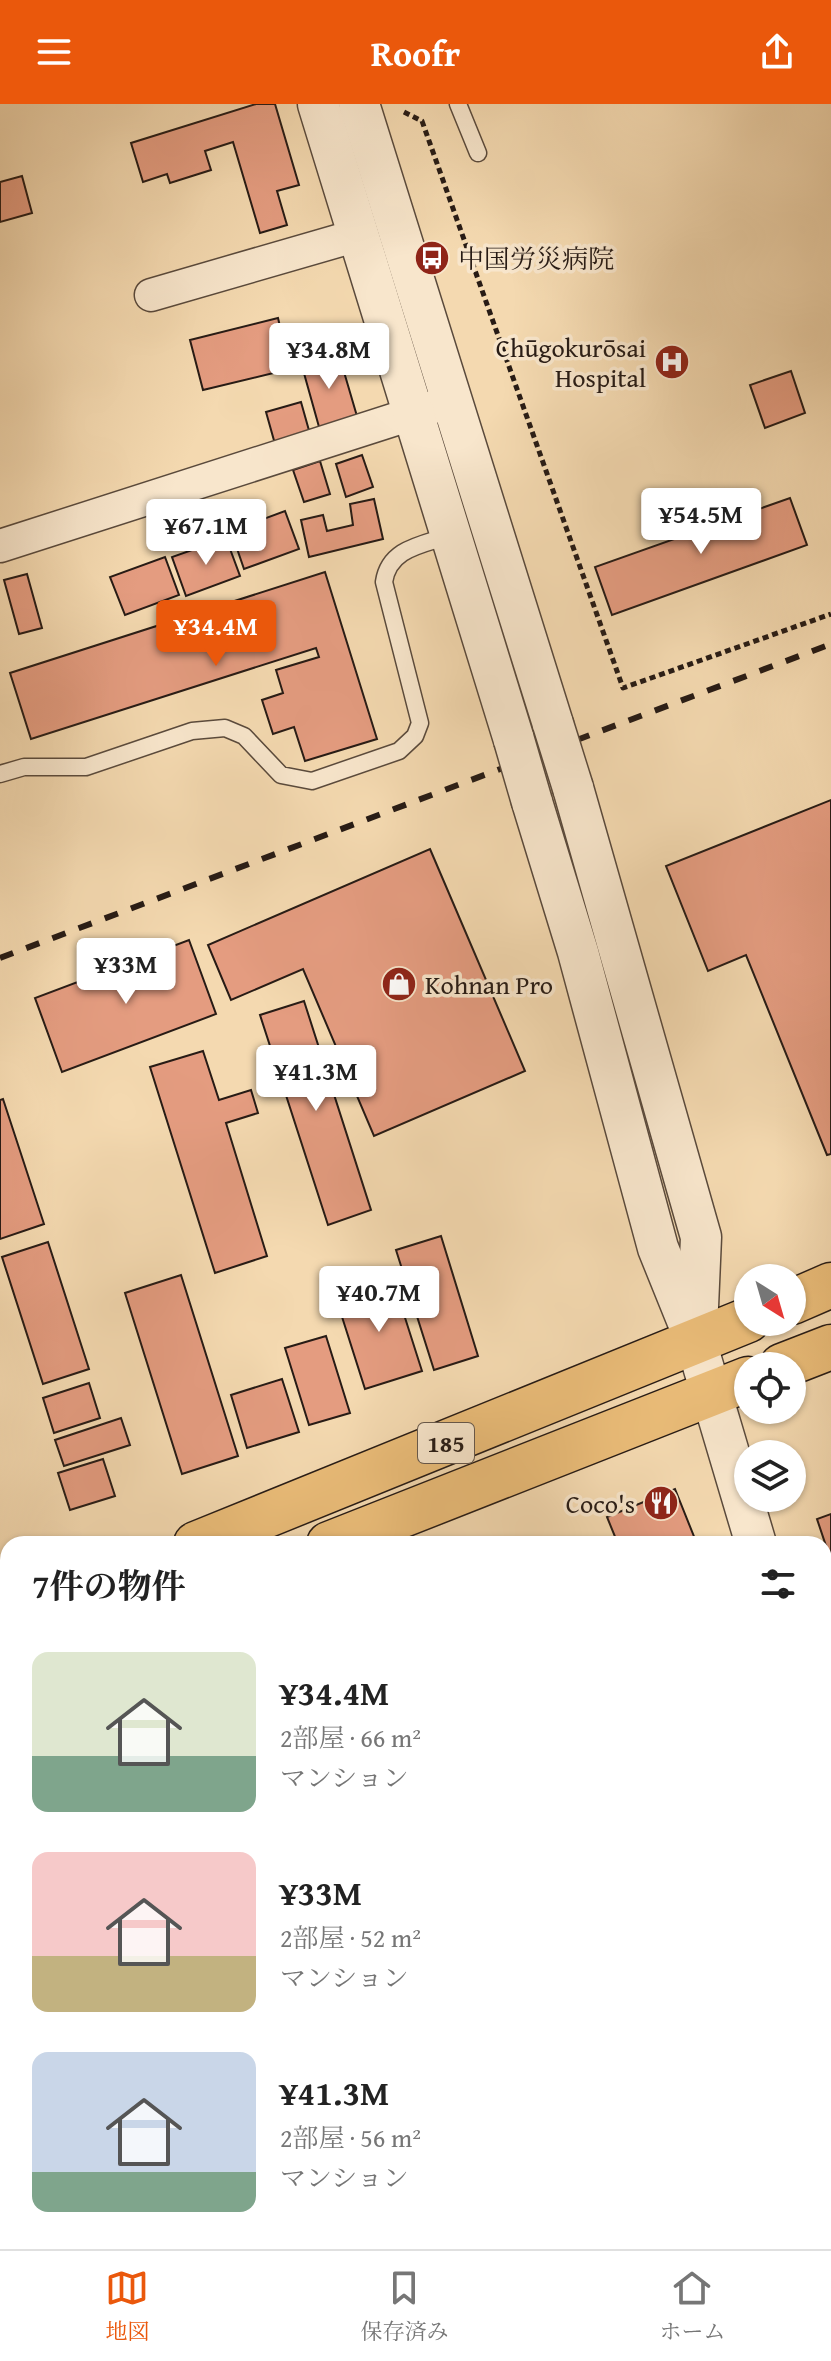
<!DOCTYPE html>
<html lang="ja">
<head>
<meta charset="utf-8">
<style>
  :root { --surface:#fff; --page:#f6f6f6; --text:#222; --muted:#767676; --line:#e0e0e0; --accent:#ea580c }
  body { margin:0; font-family:"Gentium Book Plus","Noto Serif JP",serif; background:var(--page); color:var(--text); height:100vh; display:flex; flex-direction:column; font-size:30px; white-space:nowrap }
  * { box-sizing:border-box; margin:0 }
  p { font-size:26px; color:var(--muted) }
  .icon { flex:none; width:44px; height:44px; fill:none; stroke:currentColor; stroke-width:2; stroke-linecap:round; stroke-linejoin:round }
  .map { position:relative; flex:1; overflow:hidden }
  .side { position:absolute; left:0px; top:1432px; width:832px; height:714px; display:flex; flex-direction:column; background:var(--surface); border-radius:24px 24px 0 0; box-shadow:0 2px 6px #0004 }
  .side>* { flex:none }
  .needle { width:52px; rotate:143deg }
  .fabs { position:absolute; left:734px; top:1160px; display:grid; gap:16px }
  .fabs a { display:grid; place-items:center; width:72px; height:72px; border-radius:50%; background:var(--surface); box-shadow:0 2px 6px #0004; font-size:40px }
  .price { position:absolute; translate:-50% -68px; padding:0 18px; border-radius:8px; background:#fff; color:#222; font-size:26px; line-height:52px; filter:drop-shadow(0 2px 4px #0008) }
  .price::after { content:''; position:absolute; left:50%; top:48px; width:24px; height:18px; margin-left:-12px; background:inherit; clip-path:polygon(0 0,100% 0,50% 100%) }
  .price.current { background:var(--accent); color:#fff }
  ul { padding:0; list-style:none }
  li { display:flex; align-items:center; gap:24px; height:200px; padding:0 32px }
  li span { display:grid; place-items:center; flex:none; width:224px; height:160px; border-radius:16px; color:#555 }
  li>.icon { margin-inline-start:auto }
  span .icon { width:96px; height:96px; fill:#fffc; stroke-width:1 }
  li b { font-size:34px }
  h2 { display:flex; justify-content:space-between; align-items:center; height:96px; padding:0 32px; font-size:34px }
  header { display:flex; justify-content:space-between; align-items:center; height:104px; padding:0 32px; background:var(--accent); color:#fff; font-size:36px; font-weight:600 }
  .menu { display:flex; justify-content:space-around; align-items:center; height:112px; border-top:2px solid var(--line); background:var(--surface); font-size:22px; color:var(--muted) }
  .menu a { display:grid; justify-items:center; gap:4px }
  .menu .current { color:var(--accent) }
  .map>svg:first-child { display:block }
  .building { fill:#e49c80; stroke:#271b15; stroke-width:2 }
  .lines { fill:none; stroke-linecap:round; stroke-linejoin:round }
  .service-casing { stroke:#5a4a3c; stroke-width:19 }
  .minor-casing { stroke:#5a4a3c; stroke-width:35 }
  .tertiary-casing { stroke:#5a4a3c; stroke-width:43 }
  .trunk-casing { stroke:#271b15; stroke-width:47 }
  .path { stroke:#271b15; stroke-width:5; stroke-dasharray:6 4; stroke-linecap:butt }
  .service { stroke:#f8e6cc; stroke-width:16 }
  .minor { stroke:#f8e6cc; stroke-width:32 }
  .tertiary { stroke:#f8e6cc; stroke-width:40 }
  .trunk { stroke:#eabc78; stroke-width:44 }
  .rail { stroke:#271b15; stroke-width:6; stroke-dasharray:14 14; stroke-linecap:butt }
  .tertiary-bridge-casing { stroke:#5a4a3c; stroke-width:43; stroke-linecap:butt }
  .tertiary-bridge { stroke:#f8e6cc; stroke-width:40 }
  .labels { text-anchor:middle; dominant-baseline:central; stroke-width:7; stroke-linejoin:round; paint-order:stroke }
  .shield { fill:#f8e6cc; stroke:#66584c; stroke-width:2 }
  .shield-label { font-size:24px; font-weight:bold; fill:#271b15 }
  .poi-label { font-size:26px; fill:#271b15; stroke:#f8e6cc; text-anchor:start }
</style>
</head>
<body>
<header><svg class="icon" aria-label="menu" viewBox="0 0 24 24"><path d="M4 6h16M4 12h16M4 18h16"/></svg>Roofr<svg class="icon" aria-label="share" viewBox="0 0 24 24"><path d="M12 15V3M7 8l5-5 5 5M5 13v7h14v-7"/></svg></header>
<div class="map">
<svg width="831" height="2145" viewBox="0 0 831 2145">
  <rect width="100%" height="100%" fill="#f4d9b0"/>
  <filter id="stains"><feTurbulence type="fractalNoise" baseFrequency=".0025" numOctaves="4"/><feColorMatrix values="0 0 0 0 .2 0 0 0 0 .09 0 0 0 0 .02 0 0 0 .5 -.17"/></filter>
  <radialGradient id="worn" r=".72"><stop offset=".6" stop-color="#630" stop-opacity="0"/><stop offset="1" stop-color="#630" stop-opacity=".3"/></radialGradient>
  <g class="building">
    <path d="M256,0H275L299,81L277,87L287,121L260,129L233,38L205,47L211,66L170,79L167,70L143,78L131,39Z"/>
    <path d="M22,72L32,109L0,118V78Z"/>
    <path d="M278,214L290,265L203,286L190,236Z"/>
    <path d="M337,244L359,319L321,330L300,255Z"/>
    <path d="M791,267L805,309L765,324L750,281Z"/>
    <path d="M301,298L310,330L275,340L266,308Z"/>
    <path d="M362,351L373,383L346,393L336,360Z"/>
    <path d="M320,357L330,390L304,398L293,366Z"/>
    <path d="M790,394L807,441L612,511L595,463Z"/>
    <path d="M374,395L383,435L309,453L301,416L323,411L327,427L353,421L350,400Z"/>
    <path d="M285,407L299,445L244,465L231,427Z"/>
    <path d="M226,434L240,472L186,492L172,453Z"/>
    <path d="M165,453L179,491L125,511L110,473Z"/>
    <path d="M325,468L377,635L305,657L294,623L273,630L262,596L283,589L276,566L319,553L316,544L31,635L10,569Z"/>
    <path d="M27,470L42,524L19,530L4,476Z"/>
    <path d="M831,696V1050L827,1051L746,851L708,867L666,762Z"/>
    <path d="M430,745L525,967L374,1032L303,865L231,896L208,841Z"/>
    <path d="M189,836L216,910L62,968L35,894Z"/>
    <path d="M304,897L371,1106L328,1121L260,911Z"/>
    <path d="M203,947L219,996L251,986L258,1009L226,1019L267,1152L215,1169L150,963Z"/>
    <path d="M3,995L44,1120L0,1135V996Z"/>
    <path d="M441,1132L478,1252L434,1266L396,1146Z"/>
    <path d="M48,1138L89,1265L43,1280L2,1153Z"/>
    <path d="M181,1171L238,1352L182,1370L125,1189Z"/>
    <path d="M393,1176L422,1267L365,1285L336,1194Z"/>
    <path d="M326,1232L350,1309L309,1321L285,1244Z"/>
    <path d="M282,1275L299,1328L247,1344L231,1291Z"/>
    <path d="M89,1279L100,1314L54,1329L43,1294Z"/>
    <path d="M121,1314L130,1341L64,1362L55,1336Z"/>
    <path d="M103,1355L115,1392L70,1406L58,1369Z"/>
    <path d="M675,1385L697,1440H618L607,1413Z"/>
    <path d="M831,1410V1457L817,1415Z"/>
    <path d="M8,1703V1764L0,1739V1705Z"/>
    <path d="M6,1820L8,1878L0,1881V1822Z"/>
    <path d="M831,1982V2069L824,2071V1984Z"/>
    <path d="M8,2045V2102L0,2078V2048Z"/>
    <path d="M831,2105V2145H830L824,2126V2107Z"/>
    <path d="M824,2131L829,2145H797L795,2138H824Z"/>
    <path d="M346,2138H387L389,2145H348Z"/>
    <path d="M413,2138H495L497,2145H416Z"/>
    <path d="M577,2138H625L627,2145H579Z"/>
    <path d="M734,2138H767L769,2145H736Z"/>
  </g>
  <g class="lines">
    <g class="service-casing">
      <g id="service">
        <path d="M458,0L478,49"/>
        <path d="M0,670L24,663H86L192,627L225,624L244,632L281,671L312,677L399,647L415,632L420,619L384,478C389,444 422,441 451,431"/>
        <path d="M568,2138L570,2145"/>
        <path d="M783,2138L785,2145"/>
      </g>
    </g>
    <g class="minor-casing">
      <g id="minor">
        <path d="M151,191L358,131"/>
        <path d="M0,442L452,297"/>
        <path d="M0,1913L8,1911"/>
        <path d="M824,1940L831,1938"/>
        <path d="M141,2145L164,2138"/>
      </g>
    </g>
    <g class="tertiary-casing">
      <g id="tertiary">
        <path d="M318,0L514,636"/>
        <path d="M359,0L553,620"/>
        <path d="M573,684L701,1133L697,1226"/>
        <path d="M532,698L578,848L658,1144L696,1238L756,1440"/>
        <path d="M824,1661L831,1684"/>
      </g>
    </g>
    <g class="trunk-casing">
      <g id="trunk">
        <path d="M792,1198L831,1181"/>
        <path d="M782,1262L831,1243"/>
        <path d="M196,1440L748,1216"/>
        <path d="M329,1440L748,1275"/>
        <path d="M0,1507L8,1505"/>
        <path d="M0,1563L8,1560"/>
      </g>
    </g>
    <path class="path" d="M404,8L422,17L623,584L831,510"/>
    <use href="#service" class="service"/>
    <use href="#minor" class="minor"/>
    <use href="#tertiary" class="tertiary"/>
    <use href="#trunk" class="trunk"/>
    <path class="rail" d="M0,854L831,540"/>
    <g class="tertiary-bridge-casing">
      <g id="tertiary-bridge">
        <path d="M553,620L573,684"/>
        <path d="M514,636L532,698"/>
      </g>
    </g>
    <use href="#tertiary-bridge" class="tertiary-bridge"/>
  </g>
  <defs>
    <g id="bus-disc" transform="scale(1.8)"><circle r="9.5" fill="#8f2418" stroke="#f8e6cc"/><path d="M-5-6H5V4H4V6H2V4H-2V6H-4V4H-5ZM-3.5-4V0h7V-4ZM-3.5 1.2v1.5H-2V1.2ZM2 1.2v1.5H3.5V1.2Z" fill="#fff"/></g>
    <g id="hospital-disc" transform="scale(1.8)"><circle r="9.5" fill="#8f2418" stroke="#f8e6cc"/><path d="M-5-5h3v3.5h4V-5h3V5h-3V1.5h-4V5h-3Z" fill="#fff"/></g>
    <g id="shop-disc" transform="scale(1.8)"><circle r="9.5" fill="#8f2418" stroke="#f8e6cc"/><path d="M-5-2.5h2.3a2.7 3.5 0 0 1 5.4 0H5L5.5 6h-11ZM-1.5-2.5h3a1.5 2.3 0 0 0-3 0Z" fill="#fff"/></g>
    <g id="restaurant-disc" transform="scale(1.8)"><circle r="9.5" fill="#8f2418" stroke="#f8e6cc"/><path d="M-5-6h1v4h1v-4h1v4h1v-4h1v5L-1.5 .5V6h-2V.5L-5-1ZM5-6V6H3V1.5H1.5Q1.5-4 5-6Z" fill="#fff"/></g>
  </defs>
  <g fill-rule="evenodd">
    <use href="#bus-disc" x="432" y="154"/>
    <use href="#hospital-disc" x="672" y="258"/>
    <use href="#shop-disc" x="399" y="880"/>
    <use href="#restaurant-disc" x="661" y="1399"/>
  </g>
  <g class="labels">
    <rect class="shield" x="418" y="1319" width="56" height="40" rx="6"/>
    <g class="shield-label">
      <text x="446" y="1339">185</text>
    </g>
    <g class="poi-label">
      <text x="458" y="154">中国労災病院</text>
      <text x="646" y="243" text-anchor="end">Chūgokurōsai<tspan x="646" dy="30">Hospital</tspan></text>
      <text x="425" y="880">Kohnan Pro</text>
      <text x="635" y="1399" text-anchor="end">Coco's</text>
    </g>
  </g>
  <rect width="100%" height="100%" filter="url(#stains)"/>
  <rect width="100%" height="100%" fill="url(#worn)"/>
</svg>
<div class="fabs">
<a><svg class="needle" viewBox="-14 -14 28 28"><path d="M0-13l5 13h-10z" fill="#e53935"/><path d="M0 13l5-13h-10z" fill="#767676"/></svg></a>
<a><svg class="icon" aria-label="locate" viewBox="0 0 24 24"><circle cx="12" cy="12" r="6"/><path d="M12 2v4M12 18v4M2 12h4M18 12h4"/></svg></a>
<a><svg class="icon" aria-label="layers" viewBox="0 0 24 24"><path d="M12 4l9 5-9 5-9-5zM3 14l9 5 9-5"/></svg></a>
</div>
<b class="price" style="left:329px;top:287px">¥34.8M</b>
<b class="price" style="left:701px;top:452px">¥54.5M</b>
<b class="price" style="left:206px;top:463px">¥67.1M</b>
<b class="price current" style="left:216px;top:564px">¥34.4M</b>
<b class="price" style="left:126px;top:902px">¥33M</b>
<b class="price" style="left:316px;top:1009px">¥41.3M</b>
<b class="price" style="left:379px;top:1230px">¥40.7M</b>
<section class="side">
<h2>7件の物件<svg class="icon" aria-label="filters" viewBox="0 0 24 24"><path d="M4 7h16M4 17h16"/><circle cx="9" cy="7" r="2"/><circle cx="15" cy="17" r="2"/></svg></h2>
<ul>
<li><span style="background:linear-gradient(#dfe7d0 65%,#7fa58c 0)"><svg class="icon" aria-label="home" viewBox="0 0 24 24"><path d="M3 11l9-7 9 7M6 9v11h12V9"/></svg></span><div><b>¥34.4M</b><p>2部屋 · 66 m²</p><p>マンション</p></div></li>
<li><span style="background:linear-gradient(#f6c9c9 65%,#c2b280 0)"><svg class="icon" aria-label="home" viewBox="0 0 24 24"><path d="M3 11l9-7 9 7M6 9v11h12V9"/></svg></span><div><b>¥33M</b><p>2部屋 · 52 m²</p><p>マンション</p></div></li>
<li><span style="background:linear-gradient(#c9d6e8 75%,#7fa58c 0)"><svg class="icon" aria-label="home" viewBox="0 0 24 24"><path d="M3 11l9-7 9 7M6 9v11h12V9"/></svg></span><div><b>¥41.3M</b><p>2部屋 · 56 m²</p><p>マンション</p></div></li>
</ul>
</section>
</div>
<nav class="menu">
<a class="current"><svg class="icon" aria-label="map" viewBox="0 0 24 24"><path d="M3 6l6-2 6 2 6-2v14l-6 2-6-2-6 2zM9 4v14M15 6v14"/></svg>地図</a>
<a><svg class="icon" aria-label="saved" viewBox="0 0 24 24"><path d="M7 4h10v16l-5-4-5 4z"/></svg>保存済み</a>
<a><svg class="icon" aria-label="home" viewBox="0 0 24 24"><path d="M3 11l9-7 9 7M6 9v11h12V9"/></svg>ホーム</a>
</nav>
</body>
</html>
